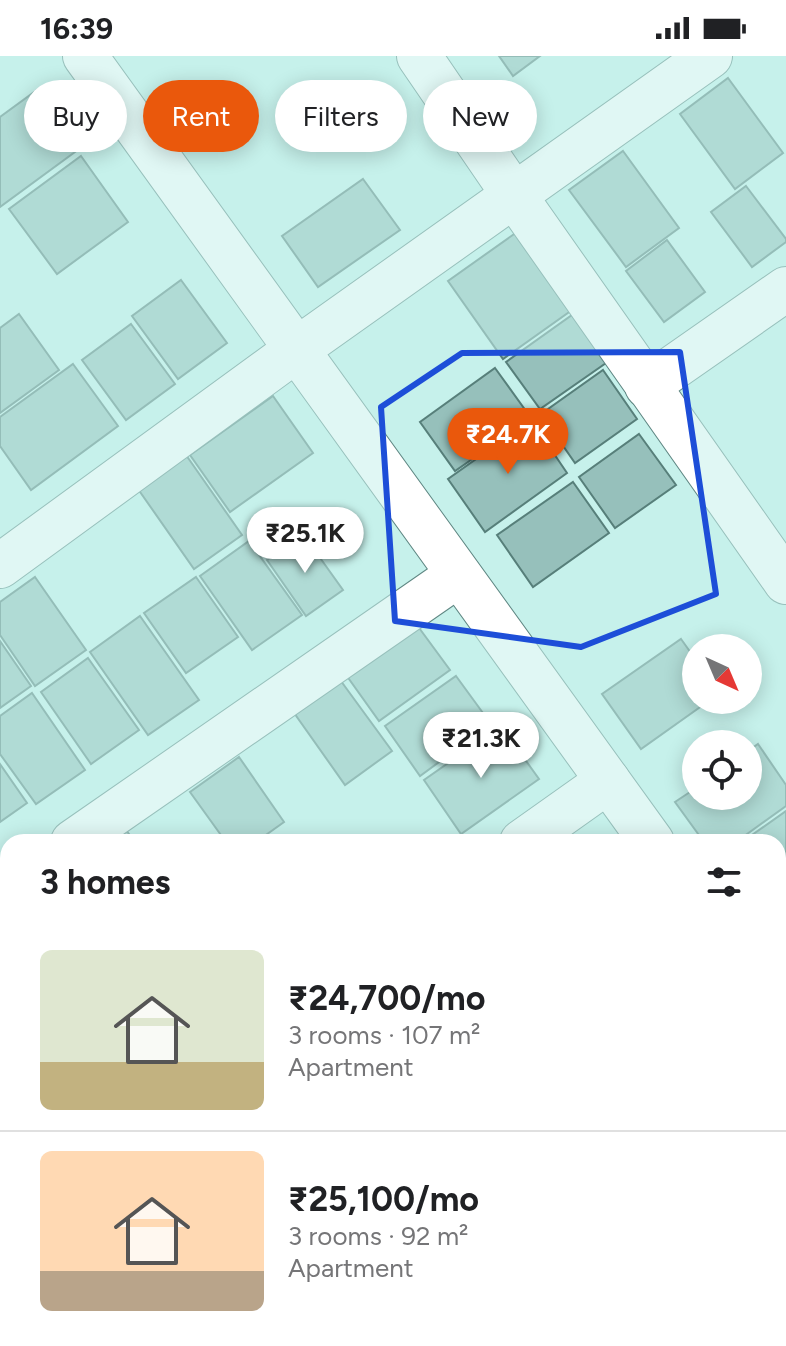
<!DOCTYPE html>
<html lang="en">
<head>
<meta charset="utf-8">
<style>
  :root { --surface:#fff; --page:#f6f6f6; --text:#202124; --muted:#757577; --line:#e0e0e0; --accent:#ea580c }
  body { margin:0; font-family:Figtree,sans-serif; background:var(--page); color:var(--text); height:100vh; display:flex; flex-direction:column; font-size:30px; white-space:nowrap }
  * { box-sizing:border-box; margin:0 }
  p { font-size:26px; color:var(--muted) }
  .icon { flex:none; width:44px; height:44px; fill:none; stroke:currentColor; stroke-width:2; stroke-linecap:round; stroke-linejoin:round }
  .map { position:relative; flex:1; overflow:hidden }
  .drawer { position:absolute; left:0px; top:778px; width:786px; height:512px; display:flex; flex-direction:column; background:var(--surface); border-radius:24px 24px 0 0; box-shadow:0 4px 20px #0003 }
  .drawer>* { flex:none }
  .guide { position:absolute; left:24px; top:24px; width:738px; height:72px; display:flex; gap:16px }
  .needle { width:52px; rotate:136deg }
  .fabs { position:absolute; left:682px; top:578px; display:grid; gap:16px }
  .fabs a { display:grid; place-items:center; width:80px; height:80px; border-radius:50%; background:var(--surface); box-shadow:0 4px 20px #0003; font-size:40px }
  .price { position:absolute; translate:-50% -68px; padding:0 18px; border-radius:28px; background:#fff; color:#222; font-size:26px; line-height:52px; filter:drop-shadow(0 2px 4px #0008) }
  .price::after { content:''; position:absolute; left:50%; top:48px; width:24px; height:18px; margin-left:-12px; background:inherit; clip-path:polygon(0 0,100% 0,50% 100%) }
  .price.current { background:var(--accent); color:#fff }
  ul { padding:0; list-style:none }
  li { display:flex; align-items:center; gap:24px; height:200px; padding:0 40px }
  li+li { border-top:2px solid var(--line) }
  li span { display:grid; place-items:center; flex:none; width:224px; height:160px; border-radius:12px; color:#555 }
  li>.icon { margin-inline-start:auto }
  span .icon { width:96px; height:96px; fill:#fffc; stroke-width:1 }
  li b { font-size:34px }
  h2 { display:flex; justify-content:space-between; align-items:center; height:96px; padding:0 40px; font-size:34px }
  .pill { padding:0 28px; border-radius:36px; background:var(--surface); box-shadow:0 4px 20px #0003; font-size:28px; line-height:72px }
  .pill.current { background:var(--accent); color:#fff }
  .status { display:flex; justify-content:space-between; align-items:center; height:56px; padding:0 40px; background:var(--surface); direction:ltr }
  .status svg { height:22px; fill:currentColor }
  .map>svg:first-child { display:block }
  .building { fill:#96c0bb; stroke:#577f7a; stroke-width:2 }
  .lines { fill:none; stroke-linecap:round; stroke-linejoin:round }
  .minor-casing { stroke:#5f8783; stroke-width:46 }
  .minor { stroke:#fff; stroke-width:44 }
  .marked { fill:none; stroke:#1d4ed8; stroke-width:6; stroke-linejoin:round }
</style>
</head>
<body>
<div class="status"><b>16:39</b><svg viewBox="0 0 49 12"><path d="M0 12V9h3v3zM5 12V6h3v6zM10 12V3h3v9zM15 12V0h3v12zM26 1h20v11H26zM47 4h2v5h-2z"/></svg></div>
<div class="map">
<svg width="786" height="1290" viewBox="0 0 786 1290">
  <rect width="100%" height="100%" fill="#c6f1eb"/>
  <g class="building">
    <path d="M499,0H540L513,20Z"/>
    <path d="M728,22L783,97L735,133L680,58Z"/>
    <path d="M37,34L79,93L0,151V61Z"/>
    <path d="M623,95L679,172L626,211L569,134Z"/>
    <path d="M81,100L128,166L57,218L9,153Z"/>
    <path d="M363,123L400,174L318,231L282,180Z"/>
    <path d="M746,130L786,183V186L752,211L711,156Z"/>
    <path d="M524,171L579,249L503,303L448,225Z"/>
    <path d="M667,184L705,236L664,266L626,215Z"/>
    <path d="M181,224L227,287L178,323L132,260Z"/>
    <path d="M19,258L59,314L0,357V272Z"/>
    <path d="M572,259L606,307L540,353L506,306Z"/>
    <path d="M131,268L175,328L126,364L82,304Z"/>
    <path d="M73,308L118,370L31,434L0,390V361Z"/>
    <path d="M495,312L531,362L455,415L420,366Z"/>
    <path d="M603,314L637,363L575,407L541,358Z"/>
    <path d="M273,340L313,397L230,456L190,399Z"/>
    <path d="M531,364L567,417L485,476L448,423Z"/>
    <path d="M639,378L676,429L615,472L579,421Z"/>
    <path d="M186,399L242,479L194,513L138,433Z"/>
    <path d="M573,426L609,477L533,531L497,479Z"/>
    <path d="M303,478L343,534L306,560L267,504Z"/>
    <path d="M249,485L302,559L252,594L200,520Z"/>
    <path d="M35,521L86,594L35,630L0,579V546Z"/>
    <path d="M196,521L238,581L186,617L144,557Z"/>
    <path d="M140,560L199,644L148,679L90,596Z"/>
    <path d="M414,565L450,614L379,665L344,616Z"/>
    <path d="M681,583L696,604V644H710L641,693L602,638Z"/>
    <path d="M0,585L31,630L0,652Z"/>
    <path d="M88,602L139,674L91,708L41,636Z"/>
    <path d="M456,620L491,668L420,720L385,670Z"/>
    <path d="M338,621L392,695L345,729L292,654Z"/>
    <path d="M32,637L85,714L36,748L0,698V660Z"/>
    <path d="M501,670L539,723L461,778L424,724Z"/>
    <path d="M758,688L786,729V750L736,786H704L675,746L696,732V740H748V695Z"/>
    <path d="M239,701L284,766L256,786H226L190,736Z"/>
    <path d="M0,708L27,747L0,766Z"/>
    <path d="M786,755V833L778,839V786H742Z"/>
    <path d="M123,770L135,786H101Z"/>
    <path d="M0,931L8,942V974L0,980Z"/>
    <path d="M0,1051L8,1063V1097L0,1103Z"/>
    <path d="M786,1102V1191L781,1195L778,1191V1107Z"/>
    <path d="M98,1282H180L186,1290H87Z"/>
    <path d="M497,1282H513L518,1290H486Z"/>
    <path d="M519,1282H599L605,1290H525Z"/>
  </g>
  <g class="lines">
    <g class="minor-casing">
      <g id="minor">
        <path d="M85,0L652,786"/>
        <path d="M419,0L514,139L786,526"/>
        <path d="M647,330L786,233"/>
        <path d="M0,510L296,294L710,0"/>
        <path d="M73,786L458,519"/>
        <path d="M522,786L608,725"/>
        <path d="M0,836L8,831"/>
        <path d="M778,964L786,975"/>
        <path d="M778,1030L786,1024"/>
        <path d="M0,1158L8,1152"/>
        <path d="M0,1254L8,1265"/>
        <path d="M408,1290L420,1282"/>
      </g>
    </g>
    <use href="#minor" class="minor"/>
  </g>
  <path d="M0 0H786V1290H0ZM680,296L716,538L581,591L395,565L381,351L462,297Z" fill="#c6f1eb" fill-opacity=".55" fill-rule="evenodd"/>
  <path class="marked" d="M680,296L716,538L581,591L395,565L381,351L462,297Z"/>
</svg>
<div class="fabs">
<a><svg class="needle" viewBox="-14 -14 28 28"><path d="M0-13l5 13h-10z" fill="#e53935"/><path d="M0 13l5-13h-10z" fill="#757577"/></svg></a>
<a><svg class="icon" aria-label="locate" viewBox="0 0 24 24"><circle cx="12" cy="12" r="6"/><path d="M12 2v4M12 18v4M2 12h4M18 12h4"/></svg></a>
</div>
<b class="price current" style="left:508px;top:420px">₹24.7K</b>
<b class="price" style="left:305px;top:519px">₹25.1K</b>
<b class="price" style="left:481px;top:724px">₹21.3K</b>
<div class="guide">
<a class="pill">Buy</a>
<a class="pill current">Rent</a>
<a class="pill">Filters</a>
<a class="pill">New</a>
</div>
<section class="drawer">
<h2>3 homes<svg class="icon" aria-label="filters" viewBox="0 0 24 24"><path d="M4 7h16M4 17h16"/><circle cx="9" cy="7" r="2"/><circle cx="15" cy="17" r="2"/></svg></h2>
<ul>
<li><span style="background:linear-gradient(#dfe7d0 70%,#c2b280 0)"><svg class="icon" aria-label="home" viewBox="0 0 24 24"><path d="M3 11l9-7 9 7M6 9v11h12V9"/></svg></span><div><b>₹24,700/mo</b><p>3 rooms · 107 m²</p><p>Apartment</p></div></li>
<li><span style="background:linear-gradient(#ffd9b3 75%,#b9a48a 0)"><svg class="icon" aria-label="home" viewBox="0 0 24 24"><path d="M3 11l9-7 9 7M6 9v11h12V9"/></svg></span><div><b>₹25,100/mo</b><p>3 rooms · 92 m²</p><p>Apartment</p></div></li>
</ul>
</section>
</div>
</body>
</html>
